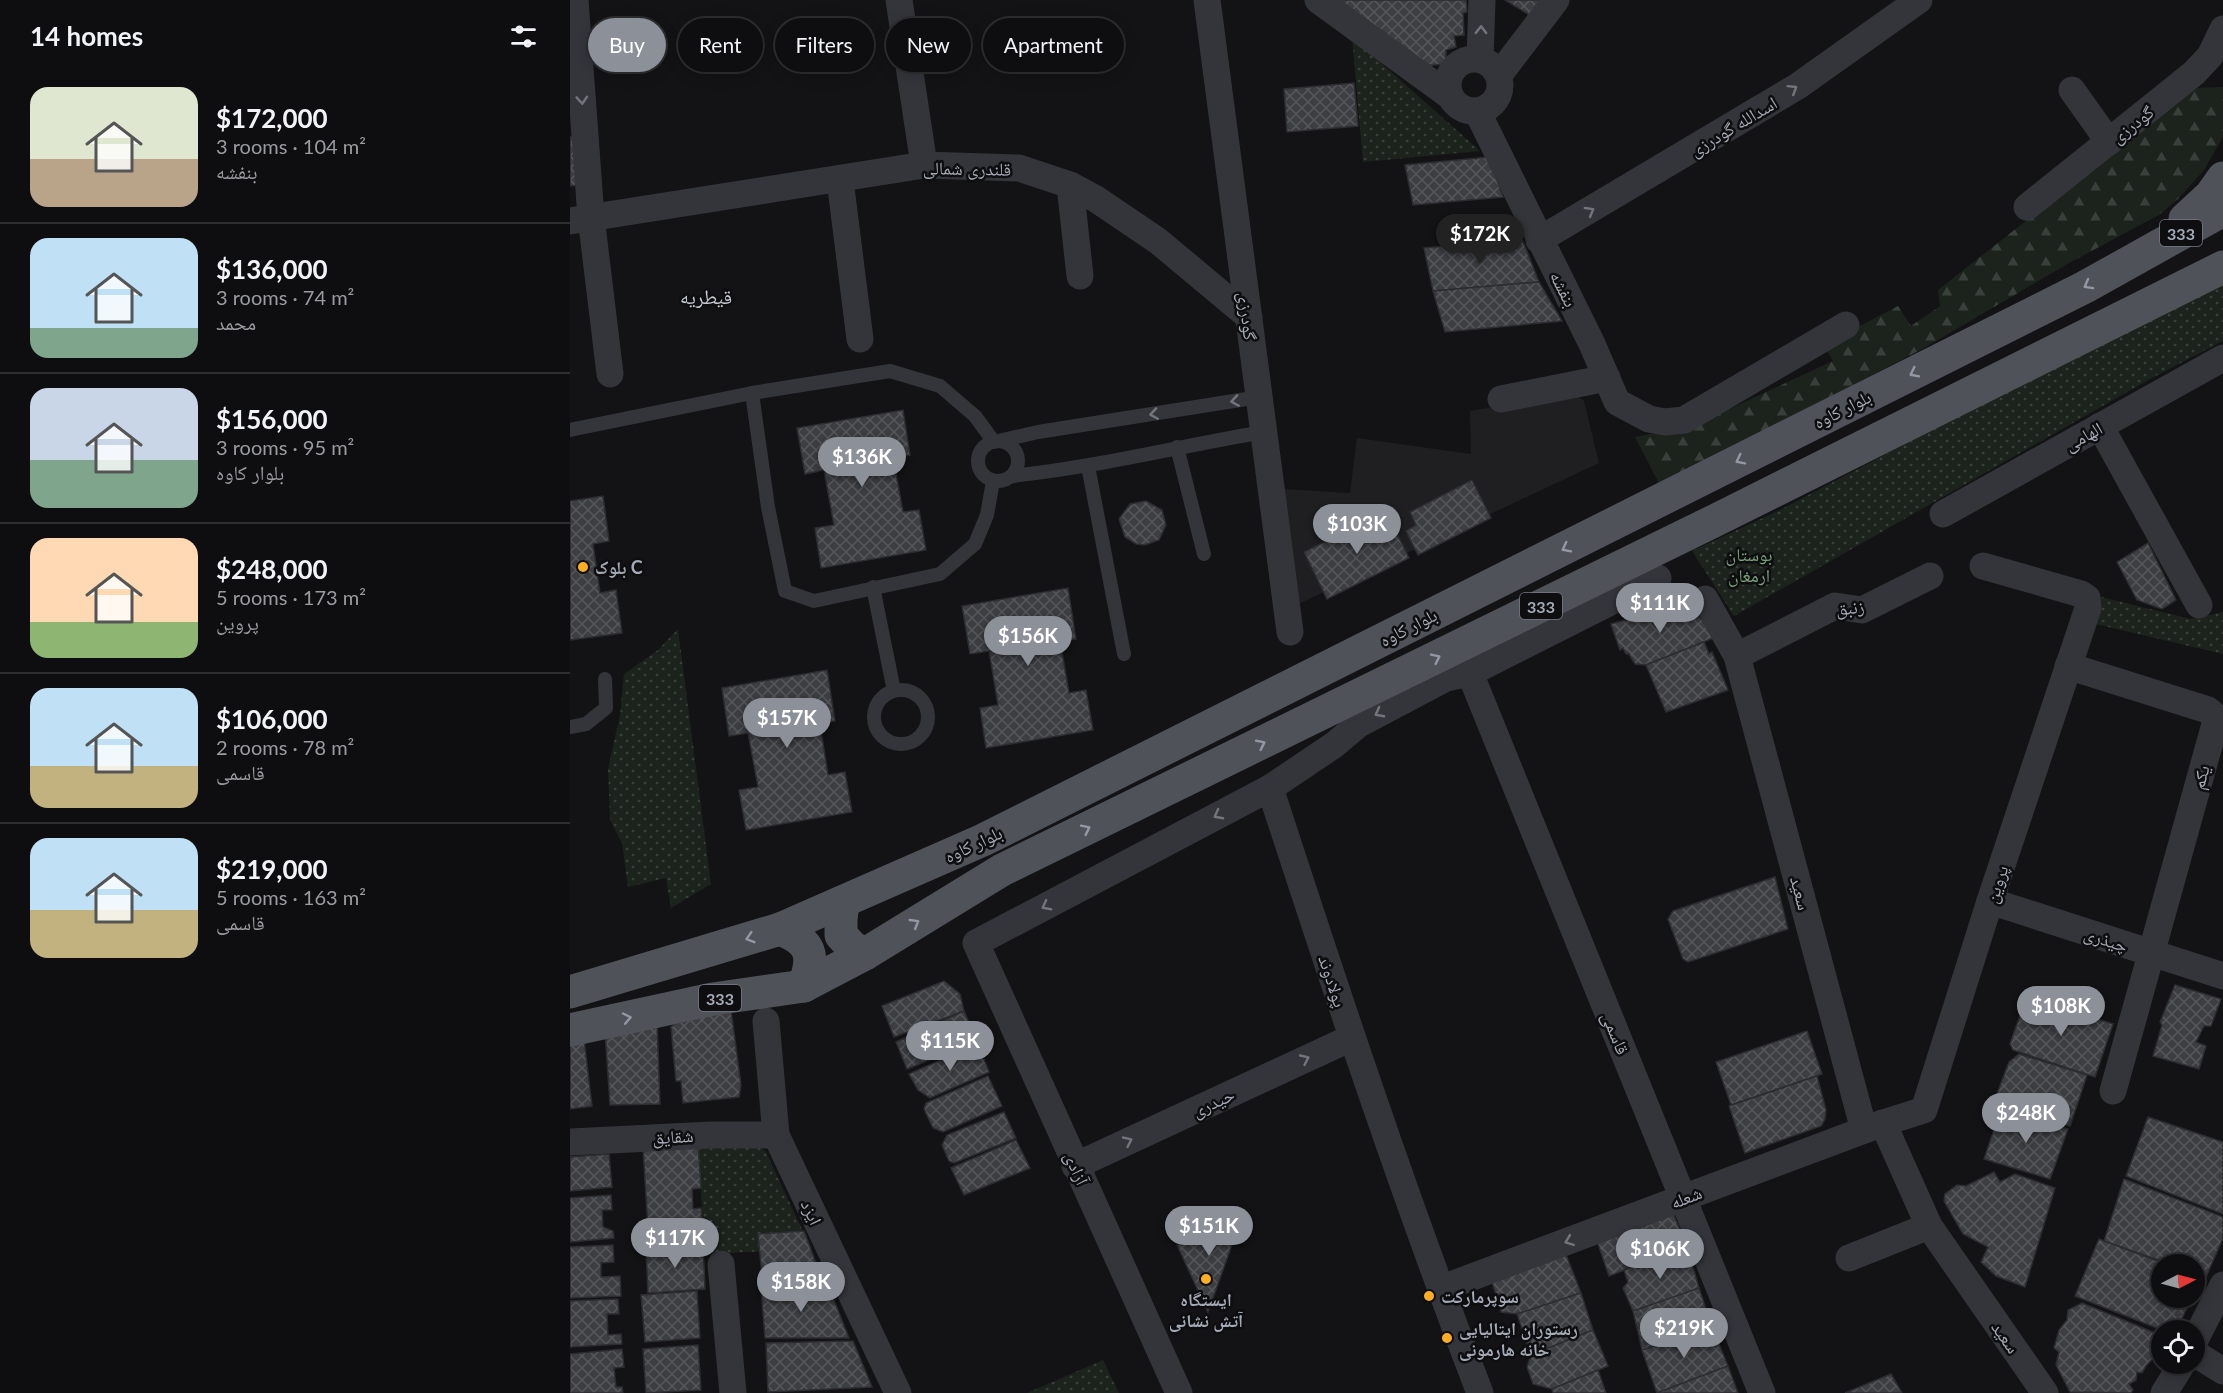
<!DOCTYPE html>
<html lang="en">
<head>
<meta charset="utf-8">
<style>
  :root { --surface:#0e0e10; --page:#171719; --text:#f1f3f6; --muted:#9b9c9f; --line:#2e2e30; --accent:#8c9099 }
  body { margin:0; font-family:Lato,"Noto Naskh Arabic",sans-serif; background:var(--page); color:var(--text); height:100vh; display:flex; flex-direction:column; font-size:22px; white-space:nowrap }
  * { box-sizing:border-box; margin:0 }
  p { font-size:20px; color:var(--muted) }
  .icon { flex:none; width:33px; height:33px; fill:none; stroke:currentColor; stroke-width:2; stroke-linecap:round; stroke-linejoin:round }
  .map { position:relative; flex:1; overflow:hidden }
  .details { display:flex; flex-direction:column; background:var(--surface); width:570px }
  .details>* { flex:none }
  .hud { position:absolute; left:18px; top:18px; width:570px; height:54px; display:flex; gap:12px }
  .needle { width:39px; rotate:84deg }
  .controls { position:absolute; left:1581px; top:1254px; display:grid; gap:12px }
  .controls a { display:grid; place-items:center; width:54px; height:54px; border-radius:50%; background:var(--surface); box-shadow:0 3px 15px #0003,0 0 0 2px var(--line); font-size:30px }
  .price { position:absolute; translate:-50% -51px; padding:0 14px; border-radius:21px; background:var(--accent); color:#fff; font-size:20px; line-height:39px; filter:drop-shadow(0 2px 3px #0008) }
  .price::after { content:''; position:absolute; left:50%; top:36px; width:18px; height:14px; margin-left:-9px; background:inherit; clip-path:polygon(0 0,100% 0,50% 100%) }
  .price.selected { background:#222; color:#fff }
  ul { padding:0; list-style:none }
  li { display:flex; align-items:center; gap:18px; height:150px; padding:0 30px }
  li+li { border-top:2px solid var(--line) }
  li span { display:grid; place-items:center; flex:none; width:168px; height:120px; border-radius:18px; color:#555 }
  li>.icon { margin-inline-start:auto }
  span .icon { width:72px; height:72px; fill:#fffc; stroke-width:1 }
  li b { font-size:26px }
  h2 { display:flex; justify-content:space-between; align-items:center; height:72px; padding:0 30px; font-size:26px }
  .chip { padding:0 21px; border-radius:27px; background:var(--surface); box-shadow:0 3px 15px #0003,0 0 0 2px var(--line); font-size:21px; line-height:54px }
  .chip.selected { background:var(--accent); color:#fff }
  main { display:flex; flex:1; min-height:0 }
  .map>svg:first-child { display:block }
  .built { fill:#1f1f22 }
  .grass { fill:url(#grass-dots) }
  .forest { fill:url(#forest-firs) }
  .building { fill:url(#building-cross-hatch); stroke:#2d2d31; stroke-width:1.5 }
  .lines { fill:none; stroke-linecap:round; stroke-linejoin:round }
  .service { stroke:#34353a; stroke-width:14 }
  .minor { stroke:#34353a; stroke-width:27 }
  .primary { stroke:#50525a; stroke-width:33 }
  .oneway { stroke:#72757e }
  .oneway2 { stroke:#9398a4 }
  .poi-dot { fill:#fdae23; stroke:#0e0e10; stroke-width:2 }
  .labels { text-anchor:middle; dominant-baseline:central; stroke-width:5; stroke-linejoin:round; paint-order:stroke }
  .shield { fill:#0e0e10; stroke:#777b84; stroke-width:1.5 }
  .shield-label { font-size:16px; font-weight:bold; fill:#a4aab6 }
  .street-label { font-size:18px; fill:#a4aab6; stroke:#0e0e10 }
  .park-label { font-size:18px; fill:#7aa37b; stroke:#0e0e10 }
  .poi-label { font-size:18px; font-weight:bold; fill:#a4aab6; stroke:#0e0e10; text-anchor:start }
  .neighbourhood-label { font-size:20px; fill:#c5c9d2; stroke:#0e0e10 }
</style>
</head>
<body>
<main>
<section class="details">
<h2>14 homes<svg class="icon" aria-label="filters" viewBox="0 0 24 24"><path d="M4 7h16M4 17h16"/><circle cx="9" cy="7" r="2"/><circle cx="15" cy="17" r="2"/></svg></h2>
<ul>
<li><span style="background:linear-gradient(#dfe7d0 60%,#b9a48a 0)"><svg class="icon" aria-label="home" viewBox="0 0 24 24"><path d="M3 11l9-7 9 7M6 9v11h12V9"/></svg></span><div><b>$172,000</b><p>3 rooms · 104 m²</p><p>بنفشه</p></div></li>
<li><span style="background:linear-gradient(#bfe0f5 75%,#7fa58c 0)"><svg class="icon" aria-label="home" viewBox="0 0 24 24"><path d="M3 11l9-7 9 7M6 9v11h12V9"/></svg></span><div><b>$136,000</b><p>3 rooms · 74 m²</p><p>محمد</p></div></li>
<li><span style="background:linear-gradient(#c9d6e8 60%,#7fa58c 0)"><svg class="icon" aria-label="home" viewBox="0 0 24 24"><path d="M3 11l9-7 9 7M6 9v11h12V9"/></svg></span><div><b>$156,000</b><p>3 rooms · 95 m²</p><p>بلوار کاوه</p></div></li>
<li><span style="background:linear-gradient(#ffd9b3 70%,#8fb573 0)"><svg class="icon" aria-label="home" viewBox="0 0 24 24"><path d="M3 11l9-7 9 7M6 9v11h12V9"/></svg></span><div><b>$248,000</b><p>5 rooms · 173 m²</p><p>پروین</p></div></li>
<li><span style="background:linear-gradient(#bfe0f5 65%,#c2b280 0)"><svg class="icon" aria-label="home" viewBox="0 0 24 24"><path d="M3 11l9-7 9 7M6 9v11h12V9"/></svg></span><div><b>$106,000</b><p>2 rooms · 78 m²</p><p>قاسمی</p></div></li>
<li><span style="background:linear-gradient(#bfe0f5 60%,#c2b280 0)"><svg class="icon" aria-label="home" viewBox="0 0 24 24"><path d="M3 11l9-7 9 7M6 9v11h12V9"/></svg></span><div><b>$219,000</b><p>5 rooms · 163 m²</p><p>قاسمی</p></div></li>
</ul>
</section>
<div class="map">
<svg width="1653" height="1393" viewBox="0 0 1653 1393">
  <defs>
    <pattern id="grass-dots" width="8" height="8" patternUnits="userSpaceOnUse" patternTransform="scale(1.5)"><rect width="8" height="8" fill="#1b231c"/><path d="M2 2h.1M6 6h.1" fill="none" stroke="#39403b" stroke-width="1.8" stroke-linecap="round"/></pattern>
    <pattern id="forest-firs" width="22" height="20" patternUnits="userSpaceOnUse" patternTransform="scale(1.5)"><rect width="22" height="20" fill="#1b231c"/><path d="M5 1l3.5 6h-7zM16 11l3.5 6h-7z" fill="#39403b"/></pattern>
    <pattern id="building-cross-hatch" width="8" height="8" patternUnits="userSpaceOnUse" patternTransform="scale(1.5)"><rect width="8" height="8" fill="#3d3e42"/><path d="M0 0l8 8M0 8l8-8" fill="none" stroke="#56575b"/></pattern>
  </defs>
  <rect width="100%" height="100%" fill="#131315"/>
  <path class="built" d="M1004,393L1014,401L1029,463L722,607L714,489L780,493L787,438L901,454L900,411Z"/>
  <g class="grass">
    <path d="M782,37L910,151L793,162Z"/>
    <path d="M1653,279V341L1580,379L1164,616L1122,551L1210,510L1606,301Z"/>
    <path d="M1523,595L1621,619L1653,612V654L1517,622Z"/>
    <path d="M108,629L141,884L101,908L96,878L58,887L52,843L40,820L38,769L50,715L54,674L88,650Z"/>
    <path d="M184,1143L196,1152L241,1249L135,1254L128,1147Z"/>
    <path d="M533,1360L549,1393H457Z"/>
  </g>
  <path class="forest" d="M1653,87V137L1634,170L1609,198L1589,215L1499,263L1354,348L1090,485L1065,437L1123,426L1263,361L1254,345L1328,306L1341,326L1370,306L1368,290L1625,88Z"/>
  <g class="building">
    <path d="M768,0H896L897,12L893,13L894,35L884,36L886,47L876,50V64L852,66Z"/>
    <path d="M935,0H973L961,16Z"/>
    <path d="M784,83L788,126L717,132L714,89Z"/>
    <path d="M5,136L11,185L0,186V137Z"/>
    <path d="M919,157L933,197L843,205L835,165Z"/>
    <path d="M952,239L969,282L863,291L854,248Z"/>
    <path d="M969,282L992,321L875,332L863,291Z"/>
    <path d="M333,410L340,455L323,457L333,512L349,510L356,550L251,568L245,528L264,525L254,470L235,474L227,428Z"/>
    <path d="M902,480L921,518L848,555L836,531L846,525L840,512Z"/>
    <path d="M33,496L39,541L23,544L30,593L46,590L52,633L0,640V501Z"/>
    <path d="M576,501L592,510L596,525L589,540L575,545L566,544L555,537L549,519L560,504Z"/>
    <path d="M816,511L839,558L757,599L734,552Z"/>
    <path d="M1578,543L1606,600L1592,609L1567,600L1547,562Z"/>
    <path d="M498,588L506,639L490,641L499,693L516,690L523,730L416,748L410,708L428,705L419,651L400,654L392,606Z"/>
    <path d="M1105,606L1132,619L1146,637L1076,665L1065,664L1059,654H1056L1053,648L1050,650L1041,624Z"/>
    <path d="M1134,642L1139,654L1142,652L1158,690L1096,712L1076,665Z"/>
    <path d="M257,670L265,721L250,724L258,775L275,772L282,812L176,830L169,790L188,787L178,733L159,736L152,688Z"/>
    <path d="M1205,877L1218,929L1118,962L1113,959L1098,919L1103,911Z"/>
    <path d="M374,981L390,994L394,1011L324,1037L312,1006Z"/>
    <path d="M1605,985L1651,999L1641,1026H1634L1626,1042L1636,1046L1629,1069L1583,1056L1592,1025L1590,1022Z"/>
    <path d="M1465,999L1543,1024L1525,1077L1443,1050L1440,1044L1453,1007Z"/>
    <path d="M161,1010L171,1085L169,1097L113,1103L111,1081H106L101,1027L106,1023Z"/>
    <path d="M394,1011L407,1041L337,1069L326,1042Z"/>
    <path d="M87,1022L90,1104L40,1105L35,1031Z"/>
    <path d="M1237,1031L1252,1074L1161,1105L1146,1062Z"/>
    <path d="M14,1039L22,1106L0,1109V1041Z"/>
    <path d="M408,1043L419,1072L360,1098L348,1090L339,1074Z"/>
    <path d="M1449,1054L1517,1075L1500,1126L1430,1107L1427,1098L1428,1091L1439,1062Z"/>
    <path d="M418,1076L432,1106L373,1132L363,1128L354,1109L356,1103Z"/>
    <path d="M1247,1076L1256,1110L1255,1119L1251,1126L1175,1153L1159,1106Z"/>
    <path d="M1431,1109L1498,1129L1480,1179L1414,1159Z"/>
    <path d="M434,1112L446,1138L384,1163L379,1161L372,1145L377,1135Z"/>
    <path d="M1578,1117L1653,1142V1214L1556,1176Z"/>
    <path d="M446,1140L460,1168L394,1195L381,1168Z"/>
    <path d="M128,1144L131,1188L122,1189L123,1209L131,1208L133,1242L79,1245L73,1147Z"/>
    <path d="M39,1154L42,1187L0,1191V1157Z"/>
    <path d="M1424,1172L1430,1182L1445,1174L1485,1188L1455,1287L1426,1276L1411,1262L1418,1247L1393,1234L1374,1201L1375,1194L1387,1185L1396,1186Z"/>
    <path d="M1554,1179L1653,1217V1238L1636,1277L1624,1273V1264H1600L1534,1241Z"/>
    <path d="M41,1195L42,1210H32L33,1227L43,1231L44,1238L0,1242V1198Z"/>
    <path d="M1101,1209L1117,1246L1039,1276L1025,1235Z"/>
    <path d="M673,1214L638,1312L607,1245Z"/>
    <path d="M234,1231L253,1282L193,1285L188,1234Z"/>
    <path d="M1529,1239L1595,1264H1592V1298H1622L1606,1330H1592L1505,1296Z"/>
    <path d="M43,1245L44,1262L31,1263V1277L50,1276L51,1296L0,1298V1247Z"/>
    <path d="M133,1245L135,1289L78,1293L76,1248Z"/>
    <path d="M1117,1246L1129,1288L1070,1312L1063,1311L1053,1288L1058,1282L1054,1270Z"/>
    <path d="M995,1252L1011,1293L947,1314L931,1312L922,1282Z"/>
    <path d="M257,1283L279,1338H195L191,1288Z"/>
    <path d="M1129,1288L1142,1327L1080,1352L1072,1350L1063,1311Z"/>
    <path d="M127,1291L130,1338L75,1342L71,1295Z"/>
    <path d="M1011,1293L1023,1330L961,1355L947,1314Z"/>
    <path d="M48,1299L49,1314H37L38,1335L51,1334L52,1344L0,1347V1301Z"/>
    <path d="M1512,1303L1590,1335L1586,1343L1590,1346L1587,1354L1576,1366L1572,1373L1567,1372L1566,1380L1559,1384L1563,1390L1561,1393L1500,1392L1486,1365L1489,1352L1484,1348L1489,1330L1497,1320L1498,1310Z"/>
    <path d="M1142,1327L1158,1366L1087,1393L1072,1350Z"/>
    <path d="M1023,1330L1038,1366L982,1389L963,1384L957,1367L961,1355Z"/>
    <path d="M283,1341L302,1387L198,1392L196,1343Z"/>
    <path d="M128,1345L131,1390L76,1393L73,1349Z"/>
    <path d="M52,1349L54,1367L44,1368L46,1387H52L53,1393H0V1354Z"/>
    <path d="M1158,1366L1168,1393H1087Z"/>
    <path d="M1028,1370L1036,1393H983L982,1389Z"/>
    <path d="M1321,1374L1332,1393H1275Z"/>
  </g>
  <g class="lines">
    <g class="service">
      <path d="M182,393L198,507L215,591L244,601L370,574L405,544L417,515L423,481"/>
      <path d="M0,430L182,393L320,371L370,386L405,416L424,442L468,432L689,397"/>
      <circle cx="428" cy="461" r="20"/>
      <path d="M607,447L634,554"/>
      <path d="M518,466L554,654"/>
      <path d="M442,476C527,467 610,446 694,432"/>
      <path d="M303,587L324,691"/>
      <circle cx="331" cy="717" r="27"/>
      <path d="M0,727L16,724L36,708L35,679"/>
    </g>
    <g class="minor">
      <path d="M5,0L21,217L40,374"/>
      <path d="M329,0L354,165"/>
      <path d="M637,0L720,632"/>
      <path d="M748,0L880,96"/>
      <circle cx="904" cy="85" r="26"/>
      <path d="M910,59L912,0"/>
      <path d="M929,75L986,0"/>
      <path d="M1502,90L1539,142"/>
      <path d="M907,111L1022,344L1047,402L1079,419L1095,422L1114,420L1276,325"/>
      <path d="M270,180L290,339"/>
      <path d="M500,185L510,276"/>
      <path d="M1457,207L1624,73L1640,56L1653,29"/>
      <path d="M0,221L354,165L449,168L500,185L526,199L588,241L679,317"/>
      <path d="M969,240L1228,86L1349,0"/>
      <path d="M931,399L1037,378"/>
      <path d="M1530,426L1629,605"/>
      <path d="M1373,514L1653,358"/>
      <path d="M1135,599L1167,656L1294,1130"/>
      <path d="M1167,656L1265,606L1292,610L1360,576"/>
      <path d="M1498,666L1638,710L1644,715L1645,724L1543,1091"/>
      <path d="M900,673L1192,1393"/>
      <path d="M700,788C766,991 833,1193 910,1393"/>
      <path d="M1420,901L1653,976"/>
      <path d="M196,1021L206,1135L328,1393"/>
      <path d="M1313,1123L1359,1226L1475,1393"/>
      <path d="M0,1142L142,1135H206"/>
      <path d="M505,1166L781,1038"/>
      <path d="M1279,1258L1359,1226"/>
      <path d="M151,1264L163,1393"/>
      <path d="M870,1289L1313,1123L1354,1110L1420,901L1518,608L1517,598L1511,594L1413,566"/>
      <path d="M1624,1342L1653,1285"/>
      <path d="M1624,1353L1653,1371"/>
      <path d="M609,1393L406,943L700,788L764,745L789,724L876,678L900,673L1088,578"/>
      <path d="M1594,1393L1612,1364"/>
    </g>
    <g class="primary">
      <path d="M1615,219L1641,195L1653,178"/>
      <path d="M273,902L271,919V935L282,947L295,954"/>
      <path d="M210,929C242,942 245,955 234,986"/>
      <path d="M0,992L210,929L413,840L1515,287L1653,210"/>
      <path d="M0,1030L143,999L234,986L295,954L432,870L1146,520L1653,267"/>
    </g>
  </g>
  <defs><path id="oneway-chevron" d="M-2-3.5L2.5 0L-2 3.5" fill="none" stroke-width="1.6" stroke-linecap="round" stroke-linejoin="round" transform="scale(1.5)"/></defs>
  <g class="oneway">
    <use href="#oneway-chevron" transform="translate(911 30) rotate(-89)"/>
    <use href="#oneway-chevron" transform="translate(1223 89) rotate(-32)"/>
    <use href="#oneway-chevron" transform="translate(12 100) rotate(86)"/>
    <use href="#oneway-chevron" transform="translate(1020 211) rotate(-30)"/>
    <use href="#oneway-chevron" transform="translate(665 401) rotate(171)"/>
    <use href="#oneway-chevron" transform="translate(584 414) rotate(171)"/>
    <use href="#oneway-chevron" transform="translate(809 713) rotate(152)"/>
    <use href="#oneway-chevron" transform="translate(648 815) rotate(152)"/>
    <use href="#oneway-chevron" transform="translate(476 906) rotate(152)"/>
    <use href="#oneway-chevron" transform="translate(735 1059) rotate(-25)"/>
    <use href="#oneway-chevron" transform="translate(558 1141) rotate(-25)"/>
    <use href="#oneway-chevron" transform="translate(999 1241) rotate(159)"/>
  </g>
  <g class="oneway2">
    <use href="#oneway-chevron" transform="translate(1518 285) rotate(151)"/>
    <use href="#oneway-chevron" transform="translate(1344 373) rotate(153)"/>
    <use href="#oneway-chevron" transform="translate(1170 460) rotate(153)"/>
    <use href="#oneway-chevron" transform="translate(996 548) rotate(153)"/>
    <use href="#oneway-chevron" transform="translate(866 658) rotate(-26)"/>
    <use href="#oneway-chevron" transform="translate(691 744) rotate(-26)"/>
    <use href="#oneway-chevron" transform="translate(516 829) rotate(-26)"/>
    <use href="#oneway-chevron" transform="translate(345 923) rotate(-31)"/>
    <use href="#oneway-chevron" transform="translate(180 938) rotate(163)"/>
    <use href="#oneway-chevron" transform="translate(57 1018) rotate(-12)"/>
  </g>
  <g class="poi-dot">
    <circle cx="13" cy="567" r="6"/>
    <circle cx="636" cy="1279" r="6"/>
    <circle cx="859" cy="1296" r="6"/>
    <circle cx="877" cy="1338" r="6"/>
  </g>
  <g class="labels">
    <g class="shield">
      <rect x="1590" y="220" width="42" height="26" rx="4.5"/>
      <rect x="950" y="593" width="42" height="26" rx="4.5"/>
      <rect x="129" y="985" width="42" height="26" rx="4.5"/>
    </g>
    <g class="shield-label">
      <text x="1611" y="233">333</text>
      <text x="971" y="606">333</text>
      <text x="150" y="998">333</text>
    </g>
    <g class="street-label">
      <text transform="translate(1562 124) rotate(-38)">گودرزی</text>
      <text transform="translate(1163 126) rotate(-31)">اسدالله گودرزی</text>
      <text transform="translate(397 168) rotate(1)">قلندری شمالی</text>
      <text transform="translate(994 289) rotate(63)">بنفشه</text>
      <text transform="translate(678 316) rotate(83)">گودرزی</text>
      <text transform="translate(1272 409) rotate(-27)">بلوار کاوه</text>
      <text transform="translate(1513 436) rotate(-29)">الهامی</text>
      <text transform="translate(1280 607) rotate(-6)">زنبق</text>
      <text transform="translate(838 627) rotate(-27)">بلوار کاوه</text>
      <text transform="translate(1630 777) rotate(-74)">یکم</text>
      <text transform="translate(403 844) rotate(-25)">بلوار کاوه</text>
      <text transform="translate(1426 884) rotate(-72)">پروین</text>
      <text transform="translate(1231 893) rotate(75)">سعید</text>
      <text transform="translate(1536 939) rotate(18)">چیذری</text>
      <text transform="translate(763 981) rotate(72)">پولادوند</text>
      <text transform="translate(1046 1033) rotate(68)">قاسمی</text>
      <text transform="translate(643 1102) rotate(-25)">حیدری</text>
      <text transform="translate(103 1136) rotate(-3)">شقایق</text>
      <text transform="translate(507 1168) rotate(66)">آزادی</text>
      <text transform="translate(1116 1197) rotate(-21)">شعله</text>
      <text transform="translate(242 1212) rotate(65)">ایزد</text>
      <text transform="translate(1436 1337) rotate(55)">سعید</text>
    </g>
    <g class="park-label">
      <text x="1179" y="554">بوستان<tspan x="1179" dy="21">ارمغان</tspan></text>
    </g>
    <g class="poi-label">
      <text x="25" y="567">بلوک C</text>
      <text x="871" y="1296">سوپرمارکت</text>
      <text x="636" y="1299" text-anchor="middle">ایستگاه<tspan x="636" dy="21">آتش نشانی</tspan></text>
      <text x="889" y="1328">رستوران ایتالیایی<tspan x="889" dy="21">خانه هارمونی</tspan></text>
    </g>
    <g class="neighbourhood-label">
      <text x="136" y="296">قیطریه</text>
    </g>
  </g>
</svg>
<div class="controls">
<a><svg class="needle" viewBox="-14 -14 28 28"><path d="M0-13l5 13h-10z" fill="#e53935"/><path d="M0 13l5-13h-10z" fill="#9b9c9f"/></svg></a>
<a><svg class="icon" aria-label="locate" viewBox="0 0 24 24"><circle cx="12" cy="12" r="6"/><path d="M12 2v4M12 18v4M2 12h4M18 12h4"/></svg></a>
</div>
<b class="price selected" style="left:910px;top:265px">$172K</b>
<b class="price" style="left:292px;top:488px">$136K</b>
<b class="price" style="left:787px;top:555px">$103K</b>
<b class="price" style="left:1090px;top:634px">$111K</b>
<b class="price" style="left:458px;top:667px">$156K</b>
<b class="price" style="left:217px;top:749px">$157K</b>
<b class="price" style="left:1491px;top:1037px">$108K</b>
<b class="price" style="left:380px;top:1072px">$115K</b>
<b class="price" style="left:1456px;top:1144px">$248K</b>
<b class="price" style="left:639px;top:1257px">$151K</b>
<b class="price" style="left:105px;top:1269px">$117K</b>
<b class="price" style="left:1090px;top:1280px">$106K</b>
<b class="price" style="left:231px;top:1313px">$158K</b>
<b class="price" style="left:1114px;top:1359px">$219K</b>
<div class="hud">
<a class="chip selected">Buy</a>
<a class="chip">Rent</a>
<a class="chip">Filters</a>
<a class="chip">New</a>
<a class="chip">Apartment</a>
</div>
</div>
</main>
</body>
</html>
